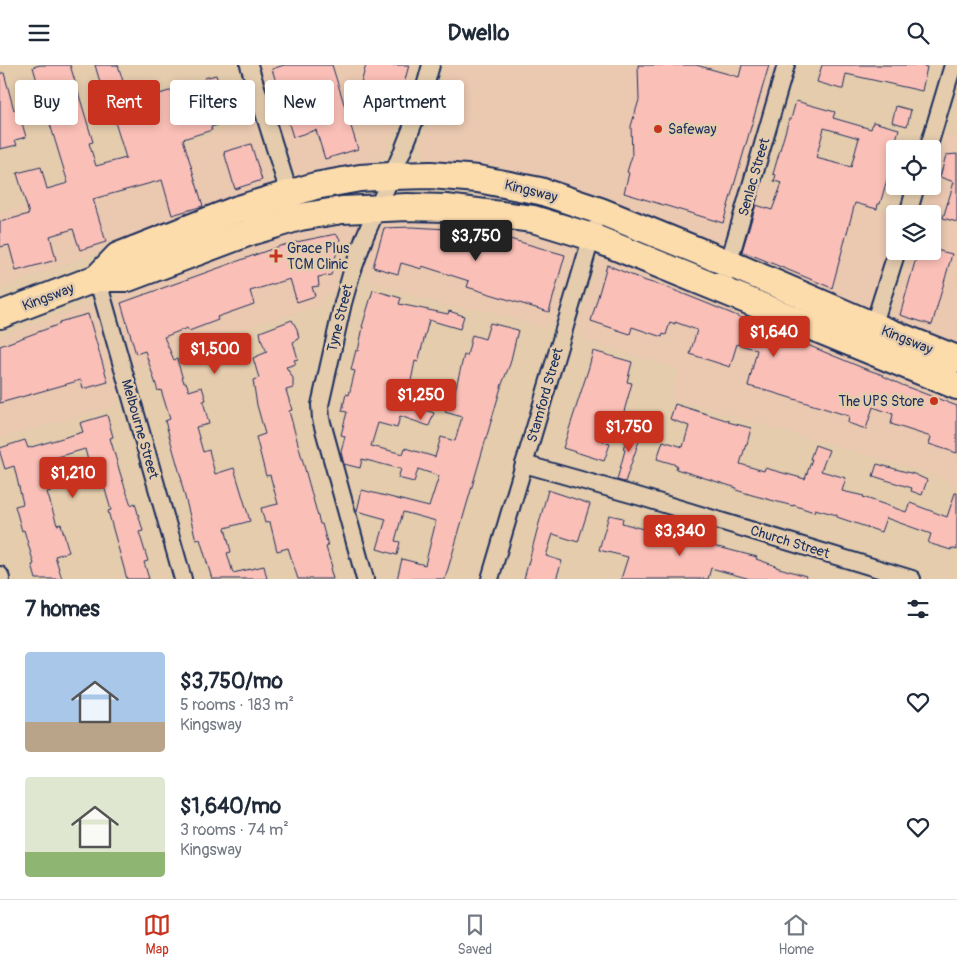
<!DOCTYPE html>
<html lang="en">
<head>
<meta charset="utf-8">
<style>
  :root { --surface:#fff; --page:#f2f2f3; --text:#1f2937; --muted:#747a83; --line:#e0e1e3; --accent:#c8321e }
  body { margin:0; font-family:Pangolin,sans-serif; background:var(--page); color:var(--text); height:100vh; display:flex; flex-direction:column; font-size:19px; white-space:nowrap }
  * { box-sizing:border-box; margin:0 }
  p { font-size:16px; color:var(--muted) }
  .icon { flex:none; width:28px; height:28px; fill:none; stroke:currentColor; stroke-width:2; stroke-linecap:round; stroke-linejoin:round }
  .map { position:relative; height:514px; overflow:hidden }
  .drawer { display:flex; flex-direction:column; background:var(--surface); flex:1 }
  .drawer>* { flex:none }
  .banner { position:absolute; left:15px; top:15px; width:500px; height:45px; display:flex; gap:10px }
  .tools { position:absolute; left:886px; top:75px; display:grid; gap:10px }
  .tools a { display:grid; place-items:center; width:55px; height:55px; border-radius:5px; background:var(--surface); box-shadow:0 2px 8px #0003; font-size:25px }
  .price { position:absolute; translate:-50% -42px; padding:0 11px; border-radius:5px; background:var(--accent); color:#fff; font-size:16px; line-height:32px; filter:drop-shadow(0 1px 2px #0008) }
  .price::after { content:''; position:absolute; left:50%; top:30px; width:15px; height:11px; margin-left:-8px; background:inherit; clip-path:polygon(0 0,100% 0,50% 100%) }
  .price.selected { background:#222; color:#fff }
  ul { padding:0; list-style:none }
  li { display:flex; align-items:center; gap:15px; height:125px; padding:0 25px }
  li span { display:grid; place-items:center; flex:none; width:140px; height:100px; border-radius:5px; color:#555 }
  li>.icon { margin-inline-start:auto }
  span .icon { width:60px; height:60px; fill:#fffc; stroke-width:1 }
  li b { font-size:21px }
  h2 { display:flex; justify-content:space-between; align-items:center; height:60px; padding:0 25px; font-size:21px }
  .tag { padding:0 18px; border-radius:5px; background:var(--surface); box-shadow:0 2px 8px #0003; font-size:18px; line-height:45px }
  .tag.selected { background:var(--accent); color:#fff }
  header { display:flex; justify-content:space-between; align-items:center; height:65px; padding:0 25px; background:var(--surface); font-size:22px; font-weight:800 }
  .dock { display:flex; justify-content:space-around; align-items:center; height:70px; border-top:1px solid var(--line); background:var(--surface); font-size:14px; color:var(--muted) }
  .dock a { display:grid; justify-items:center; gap:2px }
  .dock .selected { color:var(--accent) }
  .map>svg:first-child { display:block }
  .built { fill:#ebc8b0 }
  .building { fill:#fabfb7; stroke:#1b2f5e; fill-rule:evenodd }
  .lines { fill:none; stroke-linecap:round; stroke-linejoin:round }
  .minor-casing { stroke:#1b2f5e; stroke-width:20 }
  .primary-casing { stroke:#1b2f5e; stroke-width:30 }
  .minor { stroke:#e4ccad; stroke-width:16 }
  .primary { stroke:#fddcac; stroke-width:26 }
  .poi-dot { fill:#c8321e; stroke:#e4ccad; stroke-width:2 }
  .labels { text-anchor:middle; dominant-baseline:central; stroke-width:5; stroke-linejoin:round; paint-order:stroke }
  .poi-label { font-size:14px; fill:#1b2f5e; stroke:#e4ccad; text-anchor:start }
  .street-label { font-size:14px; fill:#1b2f5e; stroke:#e4ccad }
</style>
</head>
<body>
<header><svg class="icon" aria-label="menu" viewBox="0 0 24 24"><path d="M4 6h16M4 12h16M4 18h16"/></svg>Dwello<svg class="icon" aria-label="search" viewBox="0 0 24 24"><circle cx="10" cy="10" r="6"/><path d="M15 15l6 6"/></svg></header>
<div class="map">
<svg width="957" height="514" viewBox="0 0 957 514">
  <rect width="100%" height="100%" fill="#e4ccad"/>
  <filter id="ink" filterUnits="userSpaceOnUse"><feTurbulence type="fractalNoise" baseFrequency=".02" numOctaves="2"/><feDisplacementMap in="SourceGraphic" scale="10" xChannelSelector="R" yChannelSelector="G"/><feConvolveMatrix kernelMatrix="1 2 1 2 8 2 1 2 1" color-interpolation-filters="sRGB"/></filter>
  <g filter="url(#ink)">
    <g class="built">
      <path d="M258,0H418L399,58L388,82L383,91L373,99L299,113L293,106L282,78Z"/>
      <path d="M445,0H780L726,181L722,183L433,99L429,96L424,89L422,80Z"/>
      <path d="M255,55L271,113L269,119L266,123L161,164L0,223V148L156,103L152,88Z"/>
      <path d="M945,70L957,73V283L895,257L893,254L892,249L911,186H932V149H922L930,121H932L933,113Z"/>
      <path d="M761,116L895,149V159L874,233L870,240L867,243L863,244L744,194L741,187L742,182Z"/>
      <path d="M384,153L502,159L576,180V188L555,257L552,258L547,257L545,263L488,246L444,240L367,215L368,210L365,206L363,203L369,176L375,160Z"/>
      <path d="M360,156L362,157L359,172L345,184L335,223L333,227L323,231L322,240L212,272V278L134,303L116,241V232L119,229L250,181L304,165Z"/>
      <path d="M607,189L957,334V422L932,409L671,333L679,304L583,275L584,270L578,264L600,192Z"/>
      <path d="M87,241L94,244L98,251L120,329V331L116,335L117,340L0,373V271Z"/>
    </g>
    <g class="building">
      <path d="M40,0H70L93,77L89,78L96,101L126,93L115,57L112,58L95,0H118L129,36L152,29L153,31L182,22L205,15L204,13L216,10L228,46L225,47L227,55L224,56L225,58L211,62L212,65L183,74L203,141L172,150L162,115L93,134L106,177L80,185L73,164L50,171L56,195L16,206L9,180L0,182V157L29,149L17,108L41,102L47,124L68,118L47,49L58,46L51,19L39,23L33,2Z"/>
      <path d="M284,0H332L358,84L325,94L316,65L293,72L272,4Z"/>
      <path d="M366,0H409L393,59L353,48Z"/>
      <path d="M638,0H696L739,12L742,0H769L723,158L624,128L629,108L627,107L632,91L631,61L639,35Z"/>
      <path d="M822,0H917L927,2L922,26L846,9L843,24H841L817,17Z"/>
      <path d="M0,8H4L14,45L18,44L26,72L15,75L17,80L0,84Z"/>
      <path d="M796,36L835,47L833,53L871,64L873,57L899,64L894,82L896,83L880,139H878L877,144L855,138L832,223L742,186L756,140L772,145L782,118L774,116L776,110L773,109L789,54H791ZM824,63L859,73L851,102L816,93Z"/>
      <path d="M896,41L911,45L907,61L892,57Z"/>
      <path d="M251,79L262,115L235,124L224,87Z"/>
      <path d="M957,89V157L943,153L954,117L940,112L946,90Z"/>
      <path d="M412,162L482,166L565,190L549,247L467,222L469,216L422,201V204L401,198L398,209L373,202L384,163Z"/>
      <path d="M336,169L340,174L331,210L318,212L319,221L312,222L315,231L297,237L290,214L250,226L254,239L217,252L218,255L189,266L187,263L164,272L174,295L177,294L184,318L186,317L189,326L202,322L206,335L203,336L209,359L196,362L203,387L209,385L215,409L234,403L250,456L225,463L231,487L227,488L233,508L264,501L267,514H212L200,474L196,475L181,416H182L165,356L170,354L161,325L158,326L145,286L136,289L121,238L280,181L301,176Z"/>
      <path d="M932,184L952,189L932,260L900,250L918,186H932Z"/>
      <path d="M607,200L646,216L666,222L706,238L863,303L883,310V311L902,320L957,341V388L929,379L931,372L891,359L893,349L873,342L866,364L848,358L849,351L768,326L748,321L757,285L737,279L730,302L690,289L697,265L675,257V259L670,257L666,270L663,269L662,272L632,262L630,269L591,256Z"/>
      <path d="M373,225L401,233L399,239L448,249L449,246L464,251L460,264L429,255L418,297L415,296L409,326L412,327L408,339L434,348L429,361L400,351L397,363L378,358L371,381L403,389L405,383L435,392L441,372L455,376L462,352L445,347L450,329L454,330L464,290L467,291L472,270L485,274L490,258L518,265L510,299L502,319L445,514H397L402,494L425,500L436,456L403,447L395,476L400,477L397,490L377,484L386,454L357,446L362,425L429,442L439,411L418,404L414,417L398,413L401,404L362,394L360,403L344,399L341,387L345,371L341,370L347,347L342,346L346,329L349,330L355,306L351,305L356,285L358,286L363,262H362Z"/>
      <path d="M88,249L108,317L83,324L81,315L0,338V281L60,259L59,257Z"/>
      <path d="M292,255L297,264L299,274L293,277L298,294L294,295L296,299L286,302L293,313V323L286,325L292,345L289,346L320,459H322L328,481L326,482L332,502L330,503L333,514H298L288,483L277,486L270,457L265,458L261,443L278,439L270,410L266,411L256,372L265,369L257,340L253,315L259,313L253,293L267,287L262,277L260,267Z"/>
      <path d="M593,286L632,297L627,317L632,318L621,357L610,353L603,377L610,379L604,396L563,383L589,302Z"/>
      <path d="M675,339L729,356L728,357L751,363L747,379H746L740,399L764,406L765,403L805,414L812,394H810L815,380L829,385L821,406L846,413L842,426L864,431L863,432L906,447L910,438L947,452L955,428H957V485L951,483V485L928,478L931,469L886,453L881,467L837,452V450L815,444L814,447L793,440V441L752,430L736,425L737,423L676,404L677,400L657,394L663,376L683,382L689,361L670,354Z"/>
      <path d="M107,350L113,372L110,373L121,411L131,440L135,438L143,466L139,467L148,496L144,497L149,514H127L108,446L111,445L99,404L91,407L85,384L44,396L51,426L47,427L57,460L61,459L69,487L55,491L62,514H36L32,500L34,499L24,465L22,466L15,441L23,439L14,401L5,404L0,388V383L25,375L28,383L83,367L80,358Z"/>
      <path d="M630,363L642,367L625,417L617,415L625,385L623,384Z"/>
      <path d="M877,399L914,409L927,415L922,430L911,426L912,423L873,411Z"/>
      <path d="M548,425L590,439L578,477L553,469L546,491L562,496L556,514H524Z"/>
      <path d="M609,450L623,453L622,458L657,468L698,479V478L722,483L757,492L756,494L776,501V502L806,511L805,514H750L711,503L708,514H621L628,492L599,485Z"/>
    </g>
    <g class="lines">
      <g class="minor-casing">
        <g id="minor">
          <path d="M249,0L289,128"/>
          <path d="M928,84L953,0"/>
          <path d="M908,149L916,121"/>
          <path d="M97,213L183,514"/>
          <path d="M721,224L786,0"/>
          <path d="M871,268L897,186"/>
          <path d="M524,399L641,432L912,514"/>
          <path d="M0,510L1,514"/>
          <path d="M365,514L321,354L320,340L343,238L351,210L365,171L403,85L418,47L431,0"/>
          <path d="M490,514L563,268L594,164"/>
        </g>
      </g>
      <g class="primary-casing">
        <g id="primary">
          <path d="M97,213L118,191L238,144L315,121L360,113L391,111L431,110L478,114L540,126L600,146L728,198L874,261L957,294"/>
          <path d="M0,250L97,213H128L250,167L300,152L342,145L407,142L446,143L533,154L592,172L957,321"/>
        </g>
      </g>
      <use href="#minor" class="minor"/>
      <use href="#primary" class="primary"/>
    </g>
  </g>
  <g class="poi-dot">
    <circle cx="658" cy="64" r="5"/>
    <path d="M273.5 183.5h5v5h5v5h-5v5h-5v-5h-5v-5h5z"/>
    <circle cx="934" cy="336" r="5"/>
  </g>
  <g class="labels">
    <g class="poi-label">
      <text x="668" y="64">Safeway</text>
      <text x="287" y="183">Grace Plus<tspan x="287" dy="16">TCM Clinic</tspan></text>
      <text x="924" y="336" text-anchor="end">The UPS Store</text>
    </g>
    <g class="street-label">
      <text transform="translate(754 112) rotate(-74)">Senlac Street</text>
      <text transform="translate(531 126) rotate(14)">Kingsway</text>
      <text transform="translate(48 232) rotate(-21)">Kingsway</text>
      <text transform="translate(340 253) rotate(-76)">Tyne Street</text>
      <text transform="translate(907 275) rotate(22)">Kingsway</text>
      <text transform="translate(545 330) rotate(-74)">Stamford Street</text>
      <text transform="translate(140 364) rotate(74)">Melbourne Street</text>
      <text transform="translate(790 477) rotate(17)">Church Street</text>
    </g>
  </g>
</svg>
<div class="tools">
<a><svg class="icon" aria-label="locate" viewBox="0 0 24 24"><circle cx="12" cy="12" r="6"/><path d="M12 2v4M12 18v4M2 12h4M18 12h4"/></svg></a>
<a><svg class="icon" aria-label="layers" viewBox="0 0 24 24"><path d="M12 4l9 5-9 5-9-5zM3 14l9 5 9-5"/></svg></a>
</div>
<b class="price selected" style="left:476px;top:197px">$3,750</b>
<b class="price" style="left:774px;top:293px">$1,640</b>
<b class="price" style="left:215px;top:310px">$1,500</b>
<b class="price" style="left:421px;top:356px">$1,250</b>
<b class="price" style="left:629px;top:388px">$1,750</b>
<b class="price" style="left:73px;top:434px">$1,210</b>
<b class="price" style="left:680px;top:492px">$3,340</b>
<div class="banner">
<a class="tag">Buy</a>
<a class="tag selected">Rent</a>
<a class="tag">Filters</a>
<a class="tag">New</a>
<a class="tag">Apartment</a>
</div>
</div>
<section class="drawer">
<h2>7 homes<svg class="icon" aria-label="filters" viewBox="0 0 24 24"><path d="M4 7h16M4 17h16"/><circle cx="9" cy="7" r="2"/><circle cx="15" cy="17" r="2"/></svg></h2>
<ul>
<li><span style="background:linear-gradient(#a9c7e8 70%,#b9a48a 0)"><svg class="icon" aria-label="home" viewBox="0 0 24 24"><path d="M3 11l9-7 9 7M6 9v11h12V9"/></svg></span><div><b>$3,750/mo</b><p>5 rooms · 183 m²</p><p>Kingsway</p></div><svg class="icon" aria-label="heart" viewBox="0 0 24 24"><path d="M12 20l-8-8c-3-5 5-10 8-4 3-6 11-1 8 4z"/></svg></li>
<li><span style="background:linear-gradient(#dfe7d0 75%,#8fb573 0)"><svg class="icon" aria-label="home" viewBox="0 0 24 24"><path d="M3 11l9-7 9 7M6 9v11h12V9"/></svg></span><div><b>$1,640/mo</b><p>3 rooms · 74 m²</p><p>Kingsway</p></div><svg class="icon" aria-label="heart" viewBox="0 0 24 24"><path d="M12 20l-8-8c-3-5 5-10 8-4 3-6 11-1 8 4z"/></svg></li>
</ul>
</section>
<nav class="dock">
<a class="selected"><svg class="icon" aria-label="map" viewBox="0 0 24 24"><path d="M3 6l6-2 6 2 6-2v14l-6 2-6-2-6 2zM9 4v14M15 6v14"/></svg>Map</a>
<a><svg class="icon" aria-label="saved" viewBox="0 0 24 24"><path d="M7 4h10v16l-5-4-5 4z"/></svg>Saved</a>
<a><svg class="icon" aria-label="home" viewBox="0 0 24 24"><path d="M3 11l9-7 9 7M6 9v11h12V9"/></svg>Home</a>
</nav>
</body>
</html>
